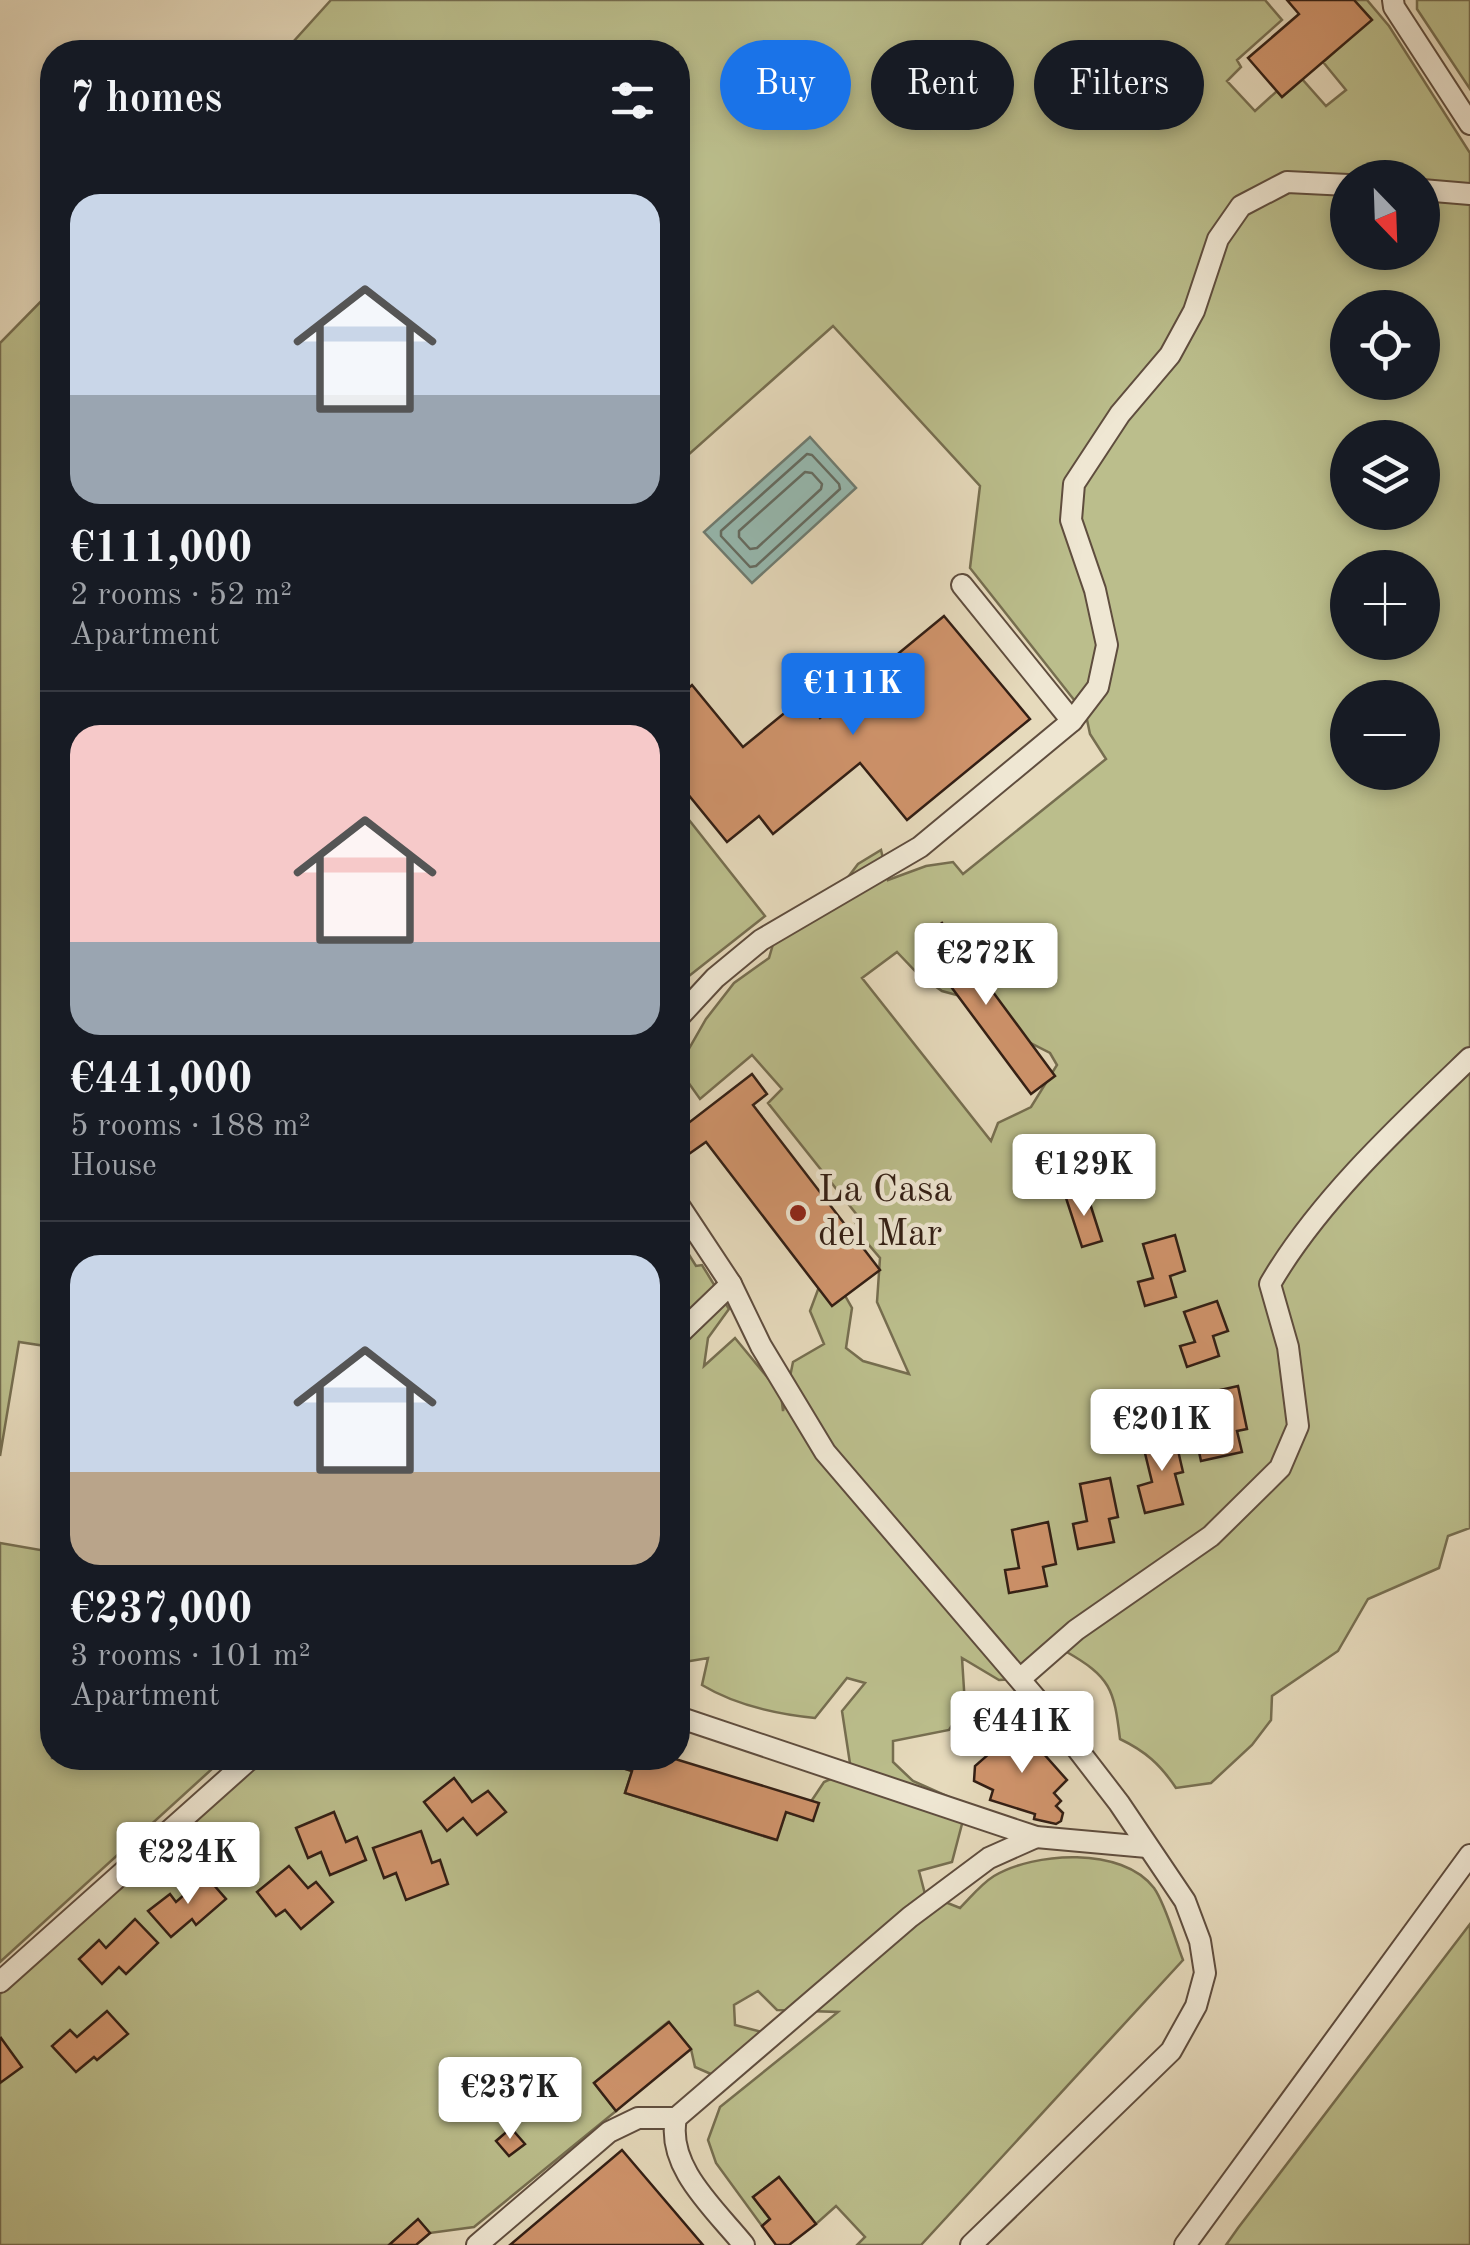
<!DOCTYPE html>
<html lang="en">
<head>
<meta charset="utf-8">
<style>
  :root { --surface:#171b24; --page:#20242c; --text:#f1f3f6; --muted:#9ea1a6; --line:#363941; --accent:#1a73e8 }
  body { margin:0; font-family:"Old Standard TT",serif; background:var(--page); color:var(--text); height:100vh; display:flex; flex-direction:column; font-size:38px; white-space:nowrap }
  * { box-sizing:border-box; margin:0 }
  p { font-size:32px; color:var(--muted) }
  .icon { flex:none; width:55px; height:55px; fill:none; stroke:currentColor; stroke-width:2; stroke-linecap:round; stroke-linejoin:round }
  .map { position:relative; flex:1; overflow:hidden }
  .panel { position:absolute; left:40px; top:40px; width:650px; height:1730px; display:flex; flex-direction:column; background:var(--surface); border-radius:40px; box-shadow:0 5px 15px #0003 }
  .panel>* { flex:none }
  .banner { position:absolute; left:720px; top:40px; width:600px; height:90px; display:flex; gap:20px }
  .needle { width:65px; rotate:157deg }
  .buttons { position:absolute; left:1330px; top:160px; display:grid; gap:20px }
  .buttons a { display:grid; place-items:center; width:110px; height:110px; border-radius:50%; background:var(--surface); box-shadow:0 5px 15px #0003; font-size:50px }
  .price { position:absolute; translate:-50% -85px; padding:0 22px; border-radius:10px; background:#fff; color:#222; font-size:32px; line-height:65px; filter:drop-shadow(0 2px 5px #0008) }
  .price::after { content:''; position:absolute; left:50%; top:60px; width:30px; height:22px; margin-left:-15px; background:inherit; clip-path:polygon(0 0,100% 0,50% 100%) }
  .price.current { background:var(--accent); color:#fff }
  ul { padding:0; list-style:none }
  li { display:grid; align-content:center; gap:20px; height:530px; padding:0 30px }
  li+li { border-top:2px solid var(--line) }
  li span { display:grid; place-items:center; height:310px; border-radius:30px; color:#555 }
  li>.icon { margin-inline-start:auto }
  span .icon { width:180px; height:180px; fill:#fffc; stroke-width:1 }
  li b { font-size:42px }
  h2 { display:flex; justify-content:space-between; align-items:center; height:120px; padding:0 30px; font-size:42px }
  .tag { padding:0 35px; border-radius:45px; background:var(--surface); box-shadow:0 5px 15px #0003; font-size:35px; line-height:90px }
  .tag.current { background:var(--accent); color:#fff }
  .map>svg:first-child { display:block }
  .green { fill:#bbbe8c; stroke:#766e50; stroke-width:2.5; fill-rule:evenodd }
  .water { fill:#96bab1; stroke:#6e7c72; stroke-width:2.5 }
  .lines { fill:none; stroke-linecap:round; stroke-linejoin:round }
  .shore { stroke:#646c62; stroke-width:2.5 }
  .building { fill:#d0946c; stroke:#321e14; stroke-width:2.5 }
  .lane-casing { stroke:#5f4d3e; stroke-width:24 }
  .lane { stroke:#efe7d3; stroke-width:20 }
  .poi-dot { fill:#8f2418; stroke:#efe7d3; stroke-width:4 }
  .labels { text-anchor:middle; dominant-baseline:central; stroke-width:9; stroke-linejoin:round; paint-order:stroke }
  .poi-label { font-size:38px; fill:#321e14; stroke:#efe7d3; text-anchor:start }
</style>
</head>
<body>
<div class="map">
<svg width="1470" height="2245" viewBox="0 0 1470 2245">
  <rect width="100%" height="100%" fill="#e6dabc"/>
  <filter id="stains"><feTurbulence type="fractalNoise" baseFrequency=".002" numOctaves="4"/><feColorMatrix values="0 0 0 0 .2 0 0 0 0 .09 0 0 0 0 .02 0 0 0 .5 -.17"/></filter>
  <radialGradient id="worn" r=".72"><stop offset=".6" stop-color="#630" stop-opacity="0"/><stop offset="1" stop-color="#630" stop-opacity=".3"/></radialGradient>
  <g class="green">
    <path d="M331,0H1265L1282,20L1237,60L1241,67L1227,81L1255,111L1277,91L1282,97L1302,79L1326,106L1346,90L1323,62L1371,19L1354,0H1367L1389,26L1470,153V1528L1448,1536L1439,1568L1368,1599L1338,1651L1272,1696L1271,1720L1252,1745L1211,1783L1176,1788C1160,1764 1145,1751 1120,1739C1114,1689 1111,1677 1065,1651L1020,1679L999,1680L962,1658L965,1705L949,1730L893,1741V1762L913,1781L967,1805L952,1862L919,1871L925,1894L960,1908C970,1898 981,1884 994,1876C1034,1852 1122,1846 1154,1888C1166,1905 1175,1940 1183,1960L921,2245H857L865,2237L836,2206L816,2224L779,2177L753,2197L770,2219L762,2226L716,2163L708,2140L720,2107L838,2012L777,2010L758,1991L734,2005L735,2025L762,2032L720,2078L695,2067L691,2049L668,2022L594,2083L616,2111L474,2227L430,2233L418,2220L389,2245H0V1994L260,1758H600L599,1761L632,1771L625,1793L776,1840L786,1812L813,1820L810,1803L824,1782L851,1770L842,1711L865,1683L847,1678L815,1718C776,1714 735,1705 702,1685L708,1658L678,1663V1237L696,1266L702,1265L729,1309L708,1338L704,1366L735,1338L781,1394L783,1411L793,1362L824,1344L810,1311L819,1287L839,1285L852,1308L846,1348L863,1361L909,1374L877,1302L880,1258L863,1238L854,1220H861L768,1103L782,1089L752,1055L700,1099L678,1068L706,1019L734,983L769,958L778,927L833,897L858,864L881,850L888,880L926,866L953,862L963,874L1106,759L1090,734L1086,715L970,568L980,486L833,326L678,464V52H284ZM1348,178H1422V252H1348ZM1348,308H1422V382H1348ZM1348,438H1422V512H1348ZM1348,568H1422V642H1348ZM1348,698H1422V772H1348ZM897,952L918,974L942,991L979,1001L1001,1028L1050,1053L1057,1065L1031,1107L998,1123L991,1141L862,978Z"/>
    <path d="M1417,0H1470V89L1417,9Z"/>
    <path d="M52,290V1347L19,1342L0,1456V343Z"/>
    <path d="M678,806L765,916L689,976L678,961Z"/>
    <path d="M0,1543L52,1552V1758H224L0,1962Z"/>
    <path d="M1470,1924V2245H1226L1238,2228Z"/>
  </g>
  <path class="water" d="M810,437L856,488L752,583L704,532Z"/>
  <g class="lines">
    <g class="shore">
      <path d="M807,454L812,455L839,484L840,489L756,566L750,567L721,536V531Z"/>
      <path d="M805,472L812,473L822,484L821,489L757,548L750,549L739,537V531Z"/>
    </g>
  </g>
  <g class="building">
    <path d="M1287,0H1354L1372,20L1282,97L1248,58L1299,14Z"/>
    <path d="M944,616L1030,719L907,820L860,763L773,834L759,816L727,842L678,782V697L692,685L743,747L804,697L820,718Z"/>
    <path d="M942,923L1055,1076L1031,1094L917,941Z"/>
    <path d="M752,1074L767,1094L753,1105L880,1270L832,1306L706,1142L686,1156L678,1145V1131Z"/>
    <path d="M1086,1191L1102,1241L1082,1247L1066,1198Z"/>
    <path d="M1175,1235L1185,1271L1170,1276L1176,1297L1145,1306L1138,1282L1153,1278L1143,1244Z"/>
    <path d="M1217,1301L1228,1331L1213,1336L1219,1356L1187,1367L1180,1346L1195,1342L1184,1312Z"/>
    <path d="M1238,1386L1247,1429L1237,1431L1242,1452L1201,1461L1196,1438L1206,1435L1198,1395Z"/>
    <path d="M1174,1433L1183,1472L1175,1474L1183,1504L1145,1513L1138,1486L1152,1482L1142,1441Z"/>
    <path d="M1110,1478L1118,1517L1109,1519L1114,1542L1078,1549L1073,1524L1087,1521L1080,1484Z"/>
    <path d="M1048,1522L1056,1564L1043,1567L1047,1586L1009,1593L1005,1570L1019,1568L1012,1530Z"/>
    <path d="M1012,1718L1067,1780L1054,1793L1061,1801L1056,1806L1063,1813L1061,1821L1056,1824L1034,1819L1035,1814L990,1800L993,1790L974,1781L975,1766L1005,1740L997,1731Z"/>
    <path d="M591,1758H672L819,1803L813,1821L786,1812L777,1840L625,1793L632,1771Z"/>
    <path d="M454,1778L472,1802L488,1791L506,1812L477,1835L463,1818L447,1831L424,1802Z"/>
    <path d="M334,1812L346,1842L357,1837L366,1860L330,1875L321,1852L308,1858L296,1828Z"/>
    <path d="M421,1831L432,1863L440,1860L448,1884L406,1900L396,1873L384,1878L373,1848Z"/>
    <path d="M289,1866L308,1888L316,1882L333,1902L301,1929L285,1910L276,1916L257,1892Z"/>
    <path d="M206,1876L226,1899L196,1925L192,1919L171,1937L148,1911L170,1894L176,1902Z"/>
    <path d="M135,1919L158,1943L126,1974L119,1967L102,1984L79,1959L99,1940L106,1948Z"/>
    <path d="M107,2011L128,2034L97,2060L94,2057L76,2072L52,2046L70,2030L77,2037Z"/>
    <path d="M669,2022L691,2049L616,2111L594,2083Z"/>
    <path d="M1,2038L22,2067L0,2083V2039Z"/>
    <path d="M511,2128L525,2144L509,2156L496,2141Z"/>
    <path d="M622,2150L703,2245H510Z"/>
    <path d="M779,2177L816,2224L789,2245H776L762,2226L770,2219L753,2197Z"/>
    <path d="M418,2219L430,2233L416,2245H389Z"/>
  </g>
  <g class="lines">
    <g class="lane-casing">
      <g id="lane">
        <path d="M1393,0L1394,7L1470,124"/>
        <path d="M1422,190L1470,194"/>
        <path d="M1072,721L1098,687L1107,645L1095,590L1071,520L1074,484L1120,414L1170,355L1194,311L1218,239L1241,206L1287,182L1348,185"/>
        <path d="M678,1018L715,978L761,940L920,847L1072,721L962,585"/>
        <path d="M678,1204L731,1284L761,1346L825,1452L1062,1729L1119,1803L1185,1901L1200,1941L1205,1973L1196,2006L1171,2051L971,2245"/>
        <path d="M678,1335L731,1284"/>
        <path d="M1020,1679L1076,1630L1211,1536L1280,1468L1298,1426L1288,1347L1270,1284C1318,1201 1401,1124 1470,1058"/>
        <path d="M678,1717L1036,1837L1147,1847"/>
        <path d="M0,1982L251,1758"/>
        <path d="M477,2245L609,2132L638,2118H676"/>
        <path d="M744,2245C715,2209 666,2167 676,2118L910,1917L989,1858L1036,1837"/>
        <path d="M1185,2245L1470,1855"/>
      </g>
    </g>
    <use href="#lane" class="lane"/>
  </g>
  <circle class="poi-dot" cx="798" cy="1213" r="10"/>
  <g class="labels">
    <g class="poi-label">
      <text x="818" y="1191">La Casa<tspan x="818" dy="44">del Mar</tspan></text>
    </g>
  </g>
  <rect width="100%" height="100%" filter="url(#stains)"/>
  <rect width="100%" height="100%" fill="url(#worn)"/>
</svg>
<div class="buttons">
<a><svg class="needle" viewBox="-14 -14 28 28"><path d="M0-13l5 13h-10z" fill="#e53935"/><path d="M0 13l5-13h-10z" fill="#9ea1a6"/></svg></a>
<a><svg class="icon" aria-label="locate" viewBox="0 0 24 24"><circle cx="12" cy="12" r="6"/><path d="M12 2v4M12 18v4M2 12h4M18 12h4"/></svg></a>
<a><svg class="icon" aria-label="layers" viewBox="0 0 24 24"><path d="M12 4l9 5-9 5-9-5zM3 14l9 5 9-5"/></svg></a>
<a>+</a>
<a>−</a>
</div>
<b class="price current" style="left:853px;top:738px">€111K</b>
<b class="price" style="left:986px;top:1008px">€272K</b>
<b class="price" style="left:1084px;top:1219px">€129K</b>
<b class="price" style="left:1162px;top:1474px">€201K</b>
<b class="price" style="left:1022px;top:1776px">€441K</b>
<b class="price" style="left:188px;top:1907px">€224K</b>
<b class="price" style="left:510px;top:2142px">€237K</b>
<div class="banner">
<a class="tag current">Buy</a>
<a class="tag">Rent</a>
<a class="tag">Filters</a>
</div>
<section class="panel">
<h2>7 homes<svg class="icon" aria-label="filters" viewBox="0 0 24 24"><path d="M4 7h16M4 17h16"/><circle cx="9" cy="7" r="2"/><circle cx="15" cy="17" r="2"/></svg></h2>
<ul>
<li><span style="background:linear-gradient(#c9d6e8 65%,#9aa5b1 0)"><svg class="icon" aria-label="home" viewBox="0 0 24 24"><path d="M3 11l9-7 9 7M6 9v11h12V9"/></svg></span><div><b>€111,000</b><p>2 rooms · 52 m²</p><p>Apartment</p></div></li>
<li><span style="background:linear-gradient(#f6c9c9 70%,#9aa5b1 0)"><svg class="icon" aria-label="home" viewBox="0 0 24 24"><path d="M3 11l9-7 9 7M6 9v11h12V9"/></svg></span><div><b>€441,000</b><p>5 rooms · 188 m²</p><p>House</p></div></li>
<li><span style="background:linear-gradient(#c9d6e8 70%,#b9a48a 0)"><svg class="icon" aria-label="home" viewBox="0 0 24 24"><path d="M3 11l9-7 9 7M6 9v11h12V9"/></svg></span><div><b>€237,000</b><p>3 rooms · 101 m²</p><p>Apartment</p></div></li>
</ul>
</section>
</div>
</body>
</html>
